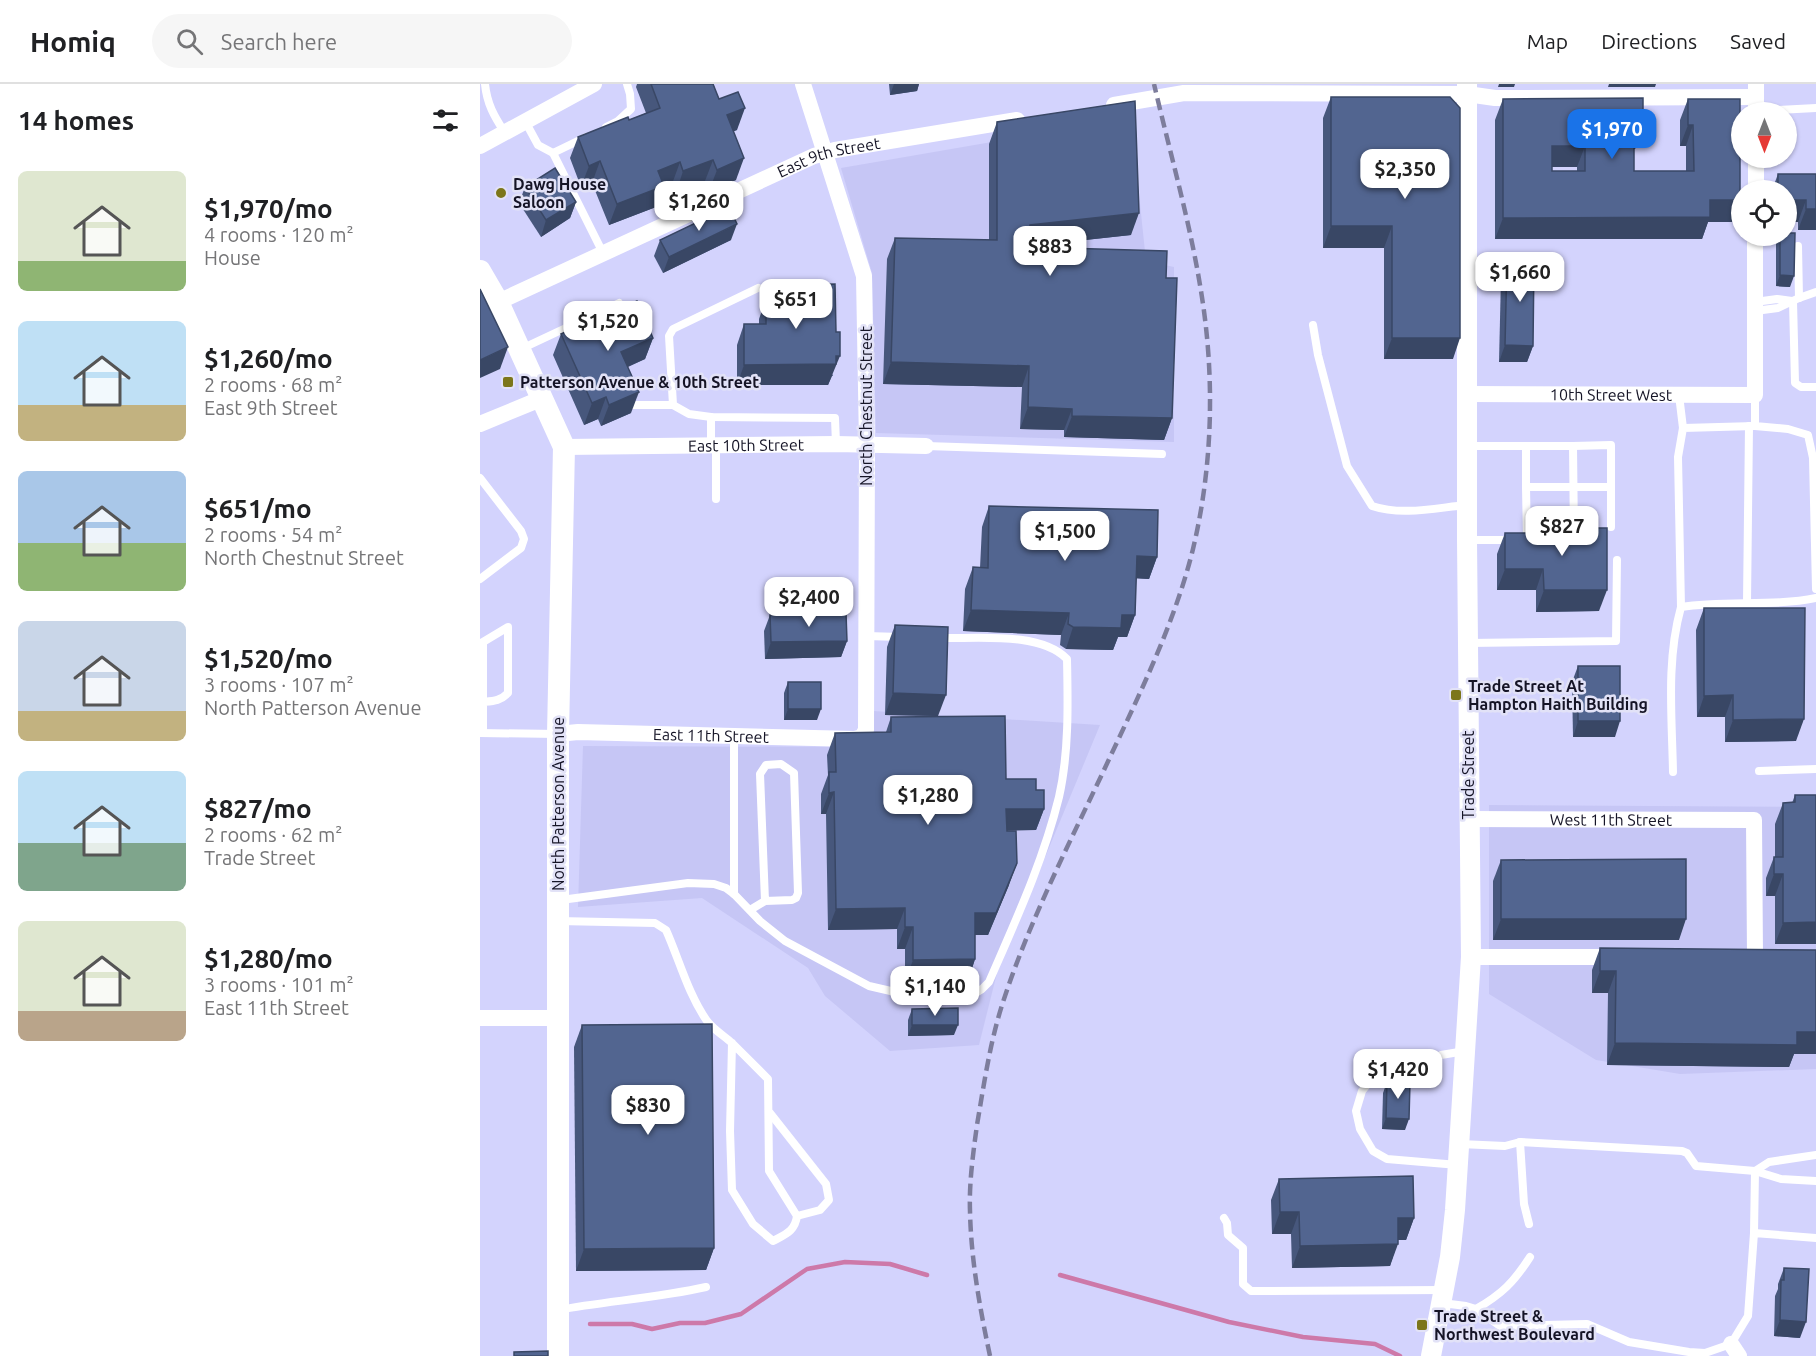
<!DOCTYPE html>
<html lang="en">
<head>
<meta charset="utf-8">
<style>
  :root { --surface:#fff; --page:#f6f6f6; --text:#202124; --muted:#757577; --line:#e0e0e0; --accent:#1a73e8 }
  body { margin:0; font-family:Ubuntu,sans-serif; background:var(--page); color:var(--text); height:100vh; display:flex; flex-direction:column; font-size:22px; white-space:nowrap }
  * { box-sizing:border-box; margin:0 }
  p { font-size:20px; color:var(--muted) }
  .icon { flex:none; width:33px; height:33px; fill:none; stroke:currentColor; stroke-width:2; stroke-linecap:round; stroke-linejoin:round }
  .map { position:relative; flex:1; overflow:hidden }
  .side { display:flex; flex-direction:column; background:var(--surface); width:480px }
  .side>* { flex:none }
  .needle { width:39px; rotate:180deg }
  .tools { position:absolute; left:1251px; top:18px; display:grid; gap:12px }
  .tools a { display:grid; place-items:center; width:66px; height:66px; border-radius:50%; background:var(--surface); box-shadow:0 2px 4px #0004; font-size:30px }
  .price { position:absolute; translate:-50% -51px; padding:0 14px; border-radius:12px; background:#fff; color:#222; font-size:20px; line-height:39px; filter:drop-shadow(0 2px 3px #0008) }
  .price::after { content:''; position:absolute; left:50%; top:36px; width:18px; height:14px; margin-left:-9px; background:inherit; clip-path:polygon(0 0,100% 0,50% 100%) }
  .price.selected { background:var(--accent); color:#fff }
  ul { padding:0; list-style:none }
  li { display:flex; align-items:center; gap:18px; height:150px; padding:0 18px }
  li span { display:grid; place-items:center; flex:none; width:168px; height:120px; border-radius:9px; color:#555 }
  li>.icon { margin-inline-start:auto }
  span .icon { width:72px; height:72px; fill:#fffc; stroke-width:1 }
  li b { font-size:26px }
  h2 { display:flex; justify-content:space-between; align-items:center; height:72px; padding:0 18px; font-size:26px }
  header { display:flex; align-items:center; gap:36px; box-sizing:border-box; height:84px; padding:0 30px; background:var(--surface); border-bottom:2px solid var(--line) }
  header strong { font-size:28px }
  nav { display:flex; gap:33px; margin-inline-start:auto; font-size:21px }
  .search { width:420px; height:54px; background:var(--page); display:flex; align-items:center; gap:15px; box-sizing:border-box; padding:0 21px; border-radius:33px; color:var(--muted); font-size:22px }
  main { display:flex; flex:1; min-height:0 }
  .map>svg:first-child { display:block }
  .built { fill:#c6c6f5 }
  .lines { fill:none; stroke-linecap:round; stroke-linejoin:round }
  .stream { stroke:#cd79a9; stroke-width:4.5 }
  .service { stroke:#fff; stroke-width:8 }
  .minor { stroke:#fff; stroke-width:16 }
  .tertiary { stroke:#fff; stroke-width:20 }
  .secondary { stroke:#fff; stroke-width:22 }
  .rail { stroke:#7d7d9c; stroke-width:4.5; stroke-dasharray:12 6; stroke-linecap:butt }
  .wall { fill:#47577c; fill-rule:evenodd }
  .shaded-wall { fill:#394765 }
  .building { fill:#526590; stroke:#394765; stroke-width:1.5; fill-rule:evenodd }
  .poi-dot { fill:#7c761a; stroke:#e2e2f7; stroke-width:2 }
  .labels { text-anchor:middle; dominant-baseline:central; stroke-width:5; stroke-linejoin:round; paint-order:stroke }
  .street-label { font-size:16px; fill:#151426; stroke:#e2e2f7 }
  .poi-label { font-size:16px; font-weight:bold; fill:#151426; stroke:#e2e2f7; text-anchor:start }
</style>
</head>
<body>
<header>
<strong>Homiq</strong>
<div class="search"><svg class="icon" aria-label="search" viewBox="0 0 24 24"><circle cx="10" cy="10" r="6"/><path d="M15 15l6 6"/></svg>Search here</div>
<nav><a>Map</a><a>Directions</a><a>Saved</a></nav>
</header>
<main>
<section class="side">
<h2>14 homes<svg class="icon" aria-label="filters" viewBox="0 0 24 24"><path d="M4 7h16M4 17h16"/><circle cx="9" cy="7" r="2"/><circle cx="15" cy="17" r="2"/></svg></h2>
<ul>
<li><span style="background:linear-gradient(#dfe7d0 75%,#8fb573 0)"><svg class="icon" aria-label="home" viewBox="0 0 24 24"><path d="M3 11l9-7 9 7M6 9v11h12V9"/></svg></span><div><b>$1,970/mo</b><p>4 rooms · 120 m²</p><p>House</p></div></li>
<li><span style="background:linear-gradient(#bfe0f5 70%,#c2b280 0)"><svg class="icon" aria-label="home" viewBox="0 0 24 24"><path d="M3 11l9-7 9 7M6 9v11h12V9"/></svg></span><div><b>$1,260/mo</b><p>2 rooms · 68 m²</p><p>East 9th Street</p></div></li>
<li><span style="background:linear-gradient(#a9c7e8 60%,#8fb573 0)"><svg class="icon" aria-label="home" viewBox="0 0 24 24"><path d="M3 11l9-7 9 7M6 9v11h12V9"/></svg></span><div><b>$651/mo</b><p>2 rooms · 54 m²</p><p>North Chestnut Street</p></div></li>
<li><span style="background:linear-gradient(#c9d6e8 75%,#c2b280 0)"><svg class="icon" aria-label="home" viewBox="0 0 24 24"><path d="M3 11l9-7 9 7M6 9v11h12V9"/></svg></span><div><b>$1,520/mo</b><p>3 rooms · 107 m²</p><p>North Patterson Avenue</p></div></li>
<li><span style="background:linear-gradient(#bfe0f5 60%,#7fa58c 0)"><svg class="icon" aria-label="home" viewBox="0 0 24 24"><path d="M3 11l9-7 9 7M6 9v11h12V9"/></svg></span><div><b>$827/mo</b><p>2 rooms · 62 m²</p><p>Trade Street</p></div></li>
<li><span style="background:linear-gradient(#dfe7d0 75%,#b9a48a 0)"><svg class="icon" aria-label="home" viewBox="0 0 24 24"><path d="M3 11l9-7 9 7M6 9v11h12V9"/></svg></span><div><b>$1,280/mo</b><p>3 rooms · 101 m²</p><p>East 11th Street</p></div></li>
</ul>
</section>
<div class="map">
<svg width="1336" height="1272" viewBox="0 0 1336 1272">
  <rect width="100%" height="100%" fill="#d3d3fd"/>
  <g class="built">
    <path d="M651,34L666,177L694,183V358L396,349L392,189L361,84Z"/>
    <path d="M393,627L620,641L517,889L499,961L410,967L345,912L328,884L222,814L98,823L103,662L392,663Z"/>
    <path d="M1009,721L1336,723V985L1200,990L1116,976L1009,910Z"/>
  </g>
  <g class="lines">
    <g class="stream">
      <path d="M580,1191L749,1238L823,1253L895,1260L920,1272"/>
      <path d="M110,1240H152L172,1245L200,1239H225L261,1230L327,1185L365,1178L410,1180L447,1191"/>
    </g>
    <g class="service">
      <path d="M5,0C7,20 14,32 25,49"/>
      <path d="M1276,27L1336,24"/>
      <path d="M45,37L58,61L73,69L106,53"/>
      <path d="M126,43L138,37L151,25L150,10L147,0"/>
      <path d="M73,69L123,169"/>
      <path d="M1318,162L1319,214"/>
      <path d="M278,204L193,245L189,252L193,321L209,330L231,333L355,334L356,360"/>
      <path d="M1313,217L1315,299L1321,303H1336"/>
      <path d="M1275,218L1297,215L1312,217"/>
      <path d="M1275,227L1298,224L1319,214L1336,208"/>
      <path d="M833,241L838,271L867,382L892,422C922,432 955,424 986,421"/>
      <path d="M41,265L139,219"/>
      <path d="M1199,311L1203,344"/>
      <path d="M1275,311V342L1308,345L1328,351L1333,374L1336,505"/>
      <path d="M154,321H193"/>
      <path d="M231,362V333"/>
      <path d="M446,362L682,370"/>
      <path d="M987,362H1093L1094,454"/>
      <path d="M1093,362L1131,361V443"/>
      <path d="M236,363V415"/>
      <path d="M0,394L41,447L44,455L41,464L0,495"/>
      <path d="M1046,403V362"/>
      <path d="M987,456H1031"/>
      <path d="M1047,456L1046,403H1131"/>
      <path d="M1267,519L1269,342"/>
      <path d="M1201,523L1198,373L1203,344L1275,342"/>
      <path d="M386,552L421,553"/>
      <path d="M988,559L1136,557L1137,476"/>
      <path d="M3,618C14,617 20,617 28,609V543L3,558V649"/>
      <path d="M0,649L78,650"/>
      <path d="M254,652V810"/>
      <path d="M1279,687L1336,685"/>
      <path d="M1193,688C1192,633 1186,577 1201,523C1246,516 1292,523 1336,514"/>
      <path d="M81,816L208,799L234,800L246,804L254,810L280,837L305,857L389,902L415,908L451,907L483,911L494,910L502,905L509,898C535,838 563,778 579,713C589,669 588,620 587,575C560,547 496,555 458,554"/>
      <path d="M270,826L285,817L312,816L316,814L318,809L314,689L301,680L286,681L280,690L285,817"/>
      <path d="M78,837L175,839L186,846C199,875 208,910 227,937C233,945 244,952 252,959L288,995L289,1087L317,1132C315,1147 306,1150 293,1157L273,1140L252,1106L250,1047L252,959"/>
      <path d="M290,1029L346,1100L349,1116L340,1126L317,1132"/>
      <path d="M1040,1058L1044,1120L1049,1140"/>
      <path d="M980,1060L1025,1062L1040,1058L1202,1067L1207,1069L1216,1082L1275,1087L1274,1149"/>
      <path d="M978,1081L907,1075L893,1067L880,1045L876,1027L882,1007L895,991L908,986L941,984L961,971L985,967"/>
      <path d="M1275,1087L1289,1078L1336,1071"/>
      <path d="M1275,1087L1301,1095L1336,1097"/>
      <path d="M744,1134L747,1139L748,1151L763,1164V1200L771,1207L964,1206"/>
      <path d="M962,1219L986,1222L996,1225L1020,1242L1107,1240L1149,1258L1209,1268L1225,1269L1251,1260L1268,1232L1274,1149L1336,1154"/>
      <path d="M996,1225C1022,1210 1034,1198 1050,1173"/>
      <path d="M78,1226C127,1217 177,1214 226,1203"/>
    </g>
    <g class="minor">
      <path d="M634,21L704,9L987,10L1015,14L1276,13"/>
      <path d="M1276,28V0"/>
      <path d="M0,62L114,0"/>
      <path d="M1276,106V74"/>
      <path id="s1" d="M18,218L334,72L355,66L537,36"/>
      <path id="s2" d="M987,310L1275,311V152"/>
      <path d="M0,340L63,314"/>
      <path id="s3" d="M84,363L356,360L446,362"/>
      <path id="s4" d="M78,650L98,648L375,655L382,653L386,646L387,361L384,192L323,0"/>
      <path id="s5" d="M989,735L1274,736L1275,873"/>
      <path d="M991,873H1137"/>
      <path d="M0,934H77"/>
      <path d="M1251,1260L1259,1272"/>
    </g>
    <path class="tertiary" d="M951,1272L970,1173L975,1126L991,873L987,456V0"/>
    <path class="secondary" d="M0,187L18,218L84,363L78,650V1272"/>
    <path class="rail" d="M510,1272C500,1225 491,1176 490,1127C489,1099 493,1070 497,1041C504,1000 510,958 523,918C549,838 588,762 624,686C657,615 694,542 713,465C733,381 735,292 721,207C710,138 690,69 674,0"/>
  </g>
  <g class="wall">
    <path d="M157,0H233L239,15L257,46L253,47L256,96L229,107L225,97L196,109L192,100L183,104L176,123L129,141L112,99L101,103L90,74L98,53L149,36L166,29L156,3Z"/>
    <path d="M409,0H439L437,7L410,11Z"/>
    <path d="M851,13H970L973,275H904V164H843V34Z"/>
    <path d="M1023,15L1163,43L1155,65H1154V87H1206V62H1200V36L1208,15L1252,138H1228L1222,155H1015V36ZM1072,83H1097V87H1072Z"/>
    <path d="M517,38L651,151L549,162V163L692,334L684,356L584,353V346L540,345L542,303L403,300L407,175L415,154L509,156V60Z"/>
    <path d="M1298,90H1336V146H1318V138H1306V106H1292Z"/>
    <path d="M45,103L96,118L90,134L61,153L39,119Z"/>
    <path d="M1299,152H1306L1310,203L1296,202V159Z"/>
    <path d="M180,156H251L183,189L174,172Z"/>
    <path d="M1027,176L1053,262L1047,278H1019L1021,193Z"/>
    <path d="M316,201L353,292H352L348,301H257V261L264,240H279V235L286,215L311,214Z"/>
    <path d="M81,250L173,254L165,275L148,283L151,329L121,342L118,335L104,341L73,271Z"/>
    <path d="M509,422L677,473L669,495L656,494L655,531L647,553H638L633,566L586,565L580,561L581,551L483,547L485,505L493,483L500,484L502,443Z"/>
    <path d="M1070,444L1119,527L1056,528V506H1017V470L1025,449H1068Z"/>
    <path d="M1224,524L1316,657L1245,658V633H1217L1216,546Z"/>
    <path d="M290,531L367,557L361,573L285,575L284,547Z"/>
    <path d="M415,541L458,632L405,631L407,563Z"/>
    <path d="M1098,582L1135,653H1093L1092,598Z"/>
    <path d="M308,598L337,636H304V609Z"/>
    <path d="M411,633L526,695L556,706L564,725L556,746H527L529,801L508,851H495V875L488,897L425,898V865H417V845L348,846L346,730H341V710L348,691L347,671L355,649L406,648Z"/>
    <path d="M1315,711L1336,860H1295V812H1286V794L1294,773H1295V740L1303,719H1312Z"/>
    <path d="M1021,776L1199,856H1013V797Z"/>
    <path d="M1120,864L1314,970L1309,983L1127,981L1128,909H1112V886Z"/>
    <path d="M432,925L474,951L428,952V936Z"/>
    <path d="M102,941L234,1164L226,1186L96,1187L94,963Z"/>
    <path d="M907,998L925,1046L902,1045L903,1009Z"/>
    <path d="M799,1095L934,1134L926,1156H918L910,1182L812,1184L811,1150H792L791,1116Z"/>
    <path d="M1304,1184L1320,1254L1294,1252L1295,1212L1298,1205V1200Z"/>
  </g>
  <g class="shaded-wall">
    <path d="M414,0H439L437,7L410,11Z"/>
    <path d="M1019,0H1035L1034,3H1018Z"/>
    <path d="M1129,0H1176L1175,3H1128Z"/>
    <path d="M265,24L257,46L239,53L247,31Z"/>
    <path d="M1208,41H1213L1206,62H1200Z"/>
    <path d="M1154,43H1163L1155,65H1146Z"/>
    <path d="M1072,62H1105L1097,83H1065Z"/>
    <path d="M264,74L256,96L229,107L237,86Z"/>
    <path d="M233,76L225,97L196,109L203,87Z"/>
    <path d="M120,77L112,99L101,103L109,82Z"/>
    <path d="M200,78L192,100L183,104L176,123L129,141L137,120L178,87Z"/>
    <path d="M1230,116H1260L1252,138H1228L1222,155H1015L1023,134Z"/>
    <path d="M1306,116H1326L1318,138H1306Z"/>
    <path d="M96,118L90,134L61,153L66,136Z"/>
    <path d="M1326,125H1336V146H1318Z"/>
    <path d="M659,129L651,151L542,163L550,141Z"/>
    <path d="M257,140L251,156L183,189L189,173Z"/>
    <path d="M851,142H912L904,164H843Z"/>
    <path d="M1300,191L1314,192L1310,203L1296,202Z"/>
    <path d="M173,254L165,275L133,289L141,268Z"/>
    <path d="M912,254H980L973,275H904Z"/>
    <path d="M1025,261L1053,262L1047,278H1019Z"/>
    <path d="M28,263L20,285L0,294V276Z"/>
    <path d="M356,272H360L348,301H257L264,281Z"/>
    <path d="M411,278L549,282L542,303L403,300Z"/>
    <path d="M159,308L151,329L121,342L129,321Z"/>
    <path d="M126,313L118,335L104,341L112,319Z"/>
    <path d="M548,323L592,325L584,346L540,345Z"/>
    <path d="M592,332L692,334L684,356L584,353Z"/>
    <path d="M657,472L677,473L669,495L649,494Z"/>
    <path d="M1025,485H1063L1056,506H1017Z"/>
    <path d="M1064,506H1127L1119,527L1056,528Z"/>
    <path d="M491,526L589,529L581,551L483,547Z"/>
    <path d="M642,531H655L647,553H638L633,566L586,565L593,543Z"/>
    <path d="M367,557L361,573L285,575L291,558Z"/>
    <path d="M413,609L466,611L458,632L405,631Z"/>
    <path d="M1253,611L1245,633H1217L1224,612Z"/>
    <path d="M308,625H341L337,636H304Z"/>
    <path d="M1324,635L1316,657L1245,658L1253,636Z"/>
    <path d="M1098,637H1140L1135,653H1093Z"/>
    <path d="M354,708L346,730H341L349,709Z"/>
    <path d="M526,725H564L556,746L519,747Z"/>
    <path d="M537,779L529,801L508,851H487L495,829Z"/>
    <path d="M1294,790H1303L1295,812H1286Z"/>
    <path d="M425,824L417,845L348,846L356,825Z"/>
    <path d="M1021,835H1206L1199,856H1013Z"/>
    <path d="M1336,838V860H1295L1303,839Z"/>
    <path d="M425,843H433L425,865H417Z"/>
    <path d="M495,875L488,897L425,898L433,876Z"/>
    <path d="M1120,887H1136L1128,909H1112Z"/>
    <path d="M432,941H478L474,951L428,952Z"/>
    <path d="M1317,948H1336V970H1314L1309,983L1127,981L1135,959Z"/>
    <path d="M906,1034L929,1035L925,1046L902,1045Z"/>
    <path d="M800,1128H819L811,1150H792Z"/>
    <path d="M918,1134H934L926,1156H910Z"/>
    <path d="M918,1160L910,1182L812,1184L820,1162Z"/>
    <path d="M234,1164L226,1186L96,1187L104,1165Z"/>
    <path d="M1300,1236L1326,1238L1320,1254L1294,1252Z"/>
  </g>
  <g class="building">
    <path d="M171,0H233L239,15L258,8L265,24L247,31L264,74L237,86L233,76L203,87L200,78L178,87L184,102L137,120L120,77L109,82L98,53L148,33L149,36L180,24Z"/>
    <path d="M851,13H970L980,24V254H912V142H851Z"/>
    <path d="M1163,14V43H1154V87H1214L1213,41H1208V15H1260V116H1230V133L1023,134V15ZM1072,62H1105V87H1072Z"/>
    <path d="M655,17L659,129L550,141L549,163L687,167L686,194H697L692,334L592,332V325L548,323L549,282L411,278L415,154L517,156V38Z"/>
    <path d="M75,84L96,118L66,136L45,103Z"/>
    <path d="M1298,90H1336V125H1326V116H1306V106H1298Z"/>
    <path d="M249,123L257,140L189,173L180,156Z"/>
    <path d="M1306,149H1315L1314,192L1300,191V152H1306Z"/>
    <path d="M1027,176L1054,177L1053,262L1025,261Z"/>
    <path d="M355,200L356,248H360V272H356V280L264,281V240H286V215L316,214V201Z"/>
    <path d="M0,205L28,263L0,276Z"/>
    <path d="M157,217L173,254L141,268L159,308L129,321L126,313L112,319L81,250Z"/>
    <path d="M509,422L678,426L677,473L657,472L655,531H642L641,544L593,543L588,540L589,529L491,526L493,483L508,484Z"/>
    <path d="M1070,444H1127V506H1064L1063,485H1025V449H1070Z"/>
    <path d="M1224,524H1325L1324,635L1253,636V611L1224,612Z"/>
    <path d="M366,529L367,557L291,558L290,531Z"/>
    <path d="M415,541L468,543L466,611L413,609Z"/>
    <rect x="1098" y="582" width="42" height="55"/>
    <rect x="308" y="598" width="33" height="27"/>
    <path d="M525,632L526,695H556V706H564V725H526L527,747H536L537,779L516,829H495V875L433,876V843H425V824L356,825L354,708L349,709V688H356L355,649L411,648V633Z"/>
    <path d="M1315,711H1336V838L1303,839V790H1294V773H1303V719L1315,718Z"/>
    <path d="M1206,775V835H1021V776Z"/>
    <path d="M1120,864L1336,866V948H1317V961L1135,959L1136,887H1120Z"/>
    <path d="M478,924V941H432V925Z"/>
    <path d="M232,940L234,1164L104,1165L102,941Z"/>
    <path d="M907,998H930L929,1035L906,1034Z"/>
    <path d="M933,1092L934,1134H918V1160L820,1162L819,1128H800L799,1095Z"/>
    <path d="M1304,1184L1329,1185L1326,1238L1300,1236L1301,1196H1304Z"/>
    <path d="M68,1267V1272H34V1268Z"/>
  </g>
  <g class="poi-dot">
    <circle cx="21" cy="109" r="6"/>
    <rect x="22" y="292" width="12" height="12" rx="3"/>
    <rect x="970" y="605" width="12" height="12" rx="3"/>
    <rect x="936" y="1235" width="12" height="12" rx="3"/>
  </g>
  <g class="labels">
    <g class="street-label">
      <text stroke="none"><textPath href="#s1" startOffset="362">East 9th Street</textPath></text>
      <text stroke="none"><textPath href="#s2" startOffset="144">10th Street West</textPath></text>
      <text transform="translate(386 322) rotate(-90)">North Chestnut Street</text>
      <text stroke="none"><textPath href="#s3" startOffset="182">East 10th Street</textPath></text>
      <text stroke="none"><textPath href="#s4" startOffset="153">East 11th Street</textPath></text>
      <text transform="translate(988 691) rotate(-90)">Trade Street</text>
      <text transform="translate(78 720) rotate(-90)">North Patterson Avenue</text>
      <text stroke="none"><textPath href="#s5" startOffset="142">West 11th Street</textPath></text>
    </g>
    <g class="poi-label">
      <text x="33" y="100">Dawg House<tspan x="33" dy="18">Saloon</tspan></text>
      <text x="40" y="298">Patterson Avenue &amp; 10th Street</text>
      <text x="988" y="602">Trade Street At<tspan x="988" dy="18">Hampton Haith Building</tspan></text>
      <text x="954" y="1232">Trade Street &amp;<tspan x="954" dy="18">Northwest Boulevard</tspan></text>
    </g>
  </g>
</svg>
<div class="tools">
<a><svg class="needle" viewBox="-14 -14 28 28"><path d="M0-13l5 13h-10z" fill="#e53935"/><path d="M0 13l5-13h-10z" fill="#757577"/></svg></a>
<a><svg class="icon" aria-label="locate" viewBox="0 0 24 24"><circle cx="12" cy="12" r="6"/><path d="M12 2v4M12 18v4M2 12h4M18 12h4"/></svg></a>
</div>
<b class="price selected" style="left:1132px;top:76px">$1,970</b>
<b class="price" style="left:925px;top:116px">$2,350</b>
<b class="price" style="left:219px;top:148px">$1,260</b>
<b class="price" style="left:570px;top:193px">$883</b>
<b class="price" style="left:1040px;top:219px">$1,660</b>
<b class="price" style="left:316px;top:246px">$651</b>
<b class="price" style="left:128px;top:268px">$1,520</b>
<b class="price" style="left:1082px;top:473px">$827</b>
<b class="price" style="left:585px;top:478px">$1,500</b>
<b class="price" style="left:329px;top:544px">$2,400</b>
<b class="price" style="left:448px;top:742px">$1,280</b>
<b class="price" style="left:455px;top:933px">$1,140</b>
<b class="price" style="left:918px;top:1016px">$1,420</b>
<b class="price" style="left:168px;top:1052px">$830</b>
</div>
</main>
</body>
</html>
